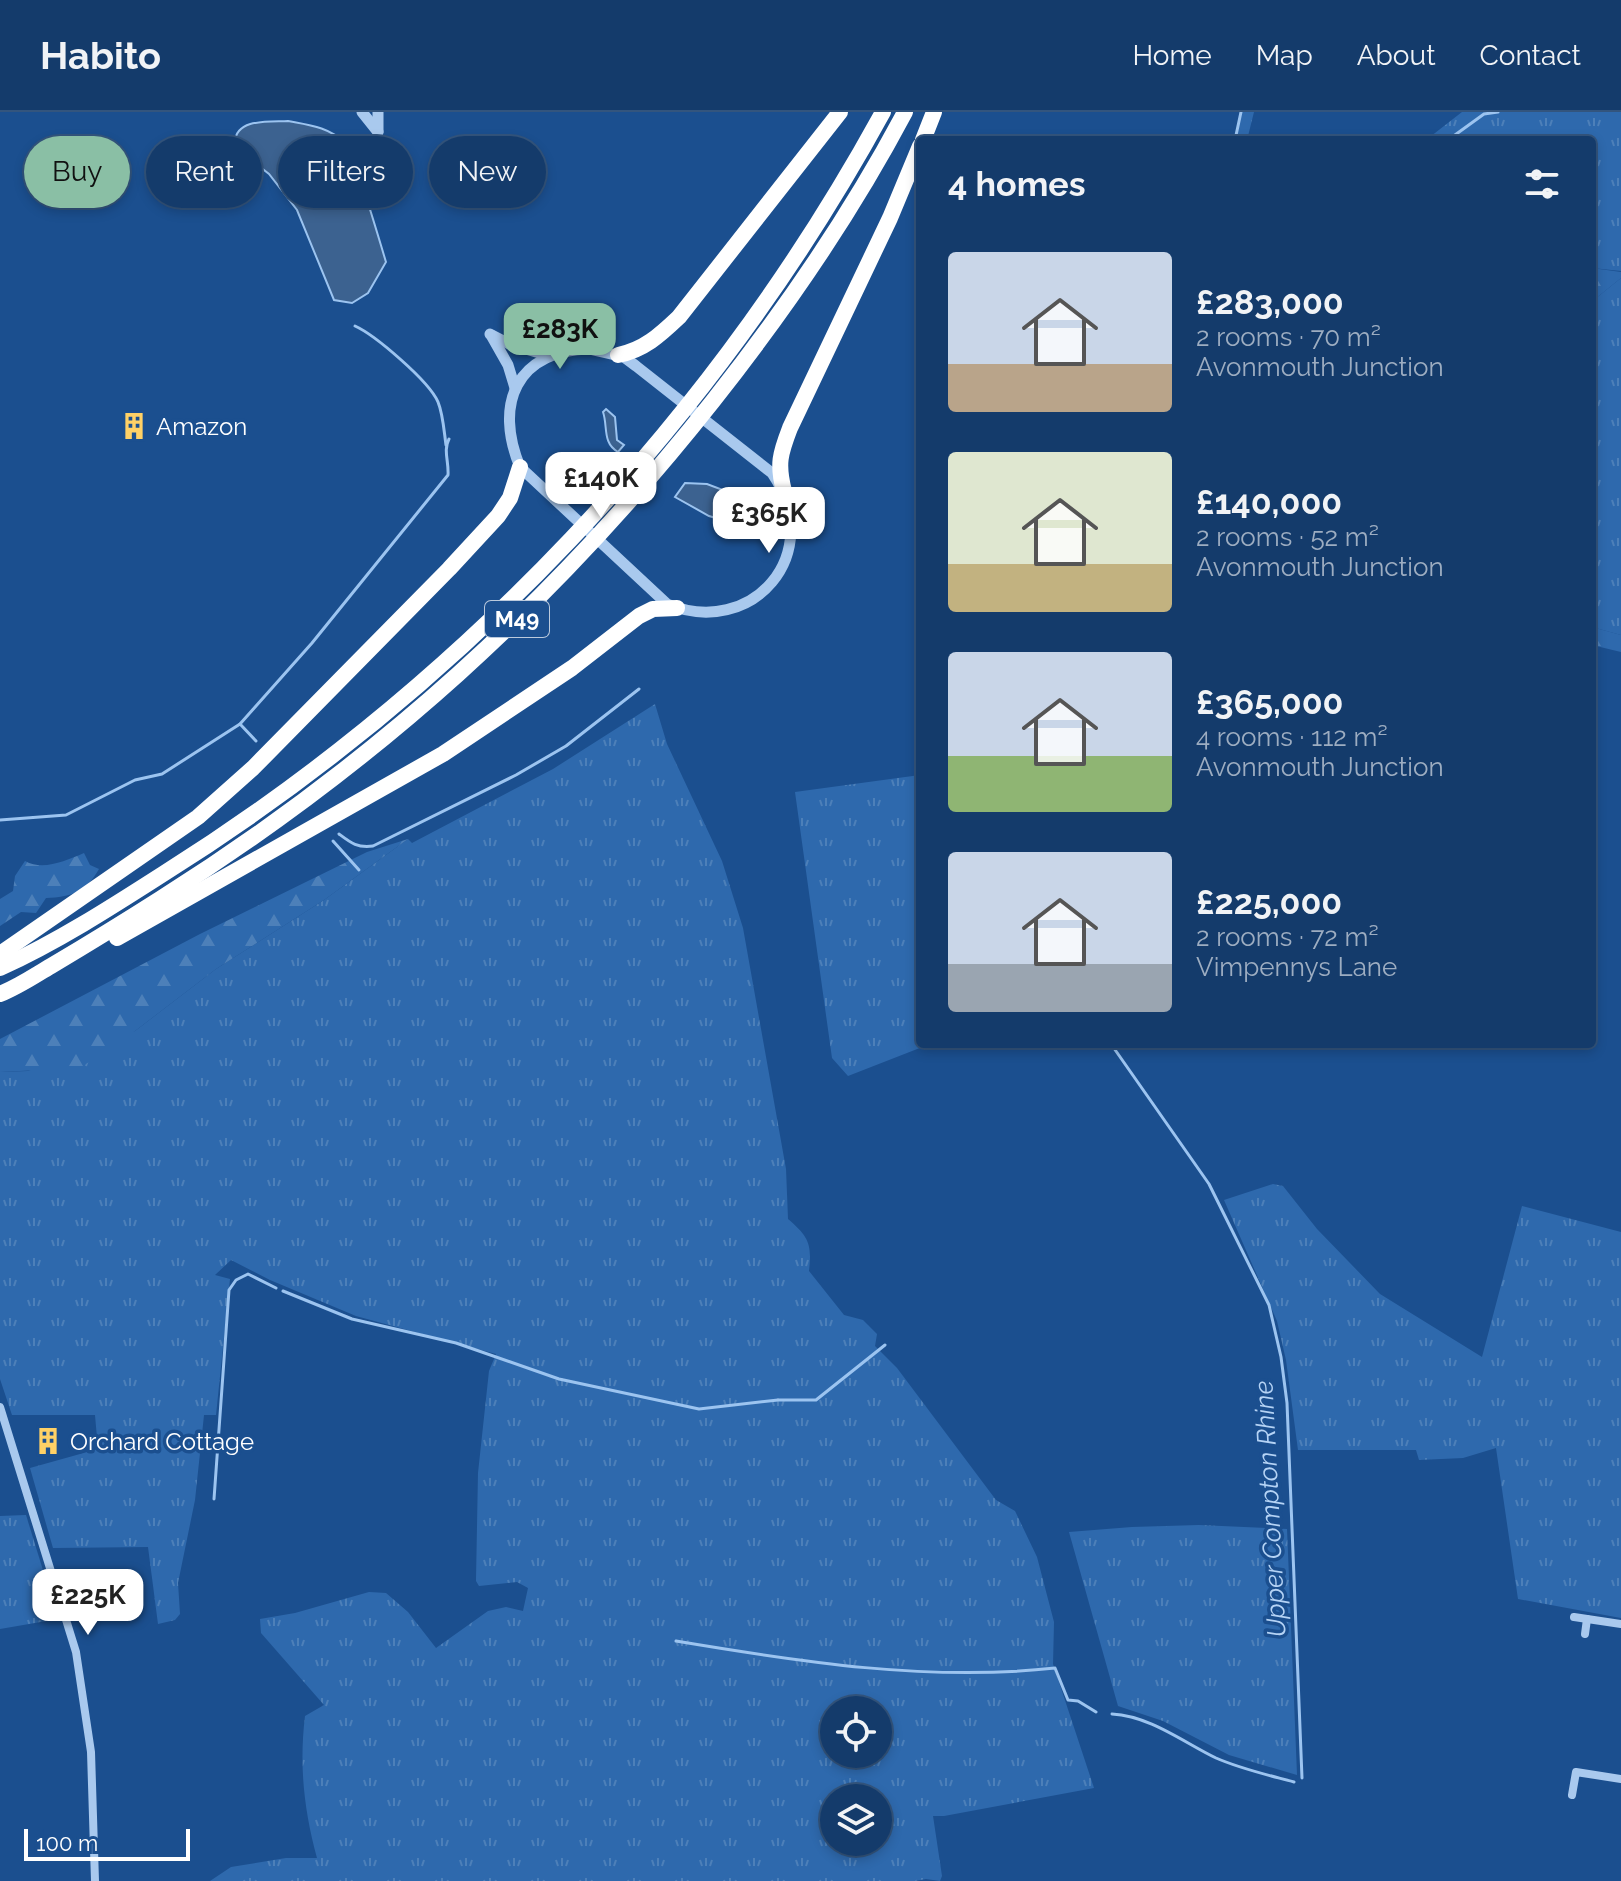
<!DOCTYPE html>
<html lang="en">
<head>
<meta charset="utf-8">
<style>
  :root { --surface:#143b6b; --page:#1d4271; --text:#f1f3f6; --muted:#9dadc1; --line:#33557e; --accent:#8abfa5 }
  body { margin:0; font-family:Raleway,sans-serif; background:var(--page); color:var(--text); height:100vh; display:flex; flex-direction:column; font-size:30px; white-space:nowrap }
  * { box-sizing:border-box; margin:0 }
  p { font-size:26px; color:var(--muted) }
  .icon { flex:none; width:44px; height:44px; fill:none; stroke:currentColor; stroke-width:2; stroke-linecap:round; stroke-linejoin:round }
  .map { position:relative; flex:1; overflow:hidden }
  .panel { position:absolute; left:916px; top:24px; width:680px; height:912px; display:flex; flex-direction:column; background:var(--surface); border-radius:8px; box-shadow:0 4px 12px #0003,0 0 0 2px var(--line) }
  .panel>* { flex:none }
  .hud { position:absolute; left:24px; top:24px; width:760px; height:72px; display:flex; gap:16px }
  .controls { position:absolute; left:820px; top:1584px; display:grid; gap:16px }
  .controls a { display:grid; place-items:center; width:72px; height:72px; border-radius:50%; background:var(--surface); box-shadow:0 4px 12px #0003,0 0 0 2px var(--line); font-size:40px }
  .scale { position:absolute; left:24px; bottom:20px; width:166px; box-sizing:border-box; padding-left:8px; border:4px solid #fff; border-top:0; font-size:22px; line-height:28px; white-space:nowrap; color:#fff; -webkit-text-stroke:6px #1b4f8f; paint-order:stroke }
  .price { position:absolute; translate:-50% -68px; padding:0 18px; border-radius:16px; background:#fff; color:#222; font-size:26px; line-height:52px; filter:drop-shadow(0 2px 4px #0008) }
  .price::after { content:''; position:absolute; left:50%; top:48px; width:24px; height:18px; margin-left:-12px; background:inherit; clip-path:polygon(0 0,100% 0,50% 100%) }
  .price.current { background:var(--accent); color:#111 }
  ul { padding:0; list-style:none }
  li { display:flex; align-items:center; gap:24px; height:200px; padding:0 32px }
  li span { display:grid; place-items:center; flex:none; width:224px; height:160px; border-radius:8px; color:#555 }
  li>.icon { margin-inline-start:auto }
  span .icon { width:96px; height:96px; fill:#fffc; stroke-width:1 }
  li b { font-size:34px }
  h2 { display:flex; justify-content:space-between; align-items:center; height:96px; padding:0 32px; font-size:34px }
  .chip { padding:0 28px; border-radius:36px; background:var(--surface); box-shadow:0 4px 12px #0003,0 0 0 2px var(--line); font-size:28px; line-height:72px }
  .chip.current { background:var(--accent); color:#111 }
  header { display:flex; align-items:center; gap:48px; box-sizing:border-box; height:112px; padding:0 40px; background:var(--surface); border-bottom:2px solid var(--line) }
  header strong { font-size:38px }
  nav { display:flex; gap:44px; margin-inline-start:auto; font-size:28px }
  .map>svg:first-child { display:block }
  .grass { fill:url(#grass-tufts); fill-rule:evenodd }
  .forest { fill:url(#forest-firs) }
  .water { fill:#3c6290; stroke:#9cc4f0; stroke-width:2 }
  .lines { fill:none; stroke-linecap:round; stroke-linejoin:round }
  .stream { stroke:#9cc4f0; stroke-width:3 }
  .minor { stroke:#a9c9ee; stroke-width:8 }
  .tertiary { stroke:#a9c9ee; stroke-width:11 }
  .motorway { stroke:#fff; stroke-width:16 }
  .labels { text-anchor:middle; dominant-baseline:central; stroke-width:7; stroke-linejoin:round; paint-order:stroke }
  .shield { fill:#1b4f8f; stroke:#bbcadd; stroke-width:2 }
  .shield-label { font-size:22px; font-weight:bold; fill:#fff }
  .poi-label { font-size:24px; fill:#fff; stroke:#1b4f8f; text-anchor:start }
  .water-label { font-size:26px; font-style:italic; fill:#b5d3f5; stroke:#1b4f8f }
</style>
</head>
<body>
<header>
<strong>Habito</strong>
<nav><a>Home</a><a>Map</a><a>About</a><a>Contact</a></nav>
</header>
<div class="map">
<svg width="1621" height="1769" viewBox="0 0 1621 1769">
  <defs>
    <pattern id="grass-tufts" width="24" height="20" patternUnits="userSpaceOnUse" patternTransform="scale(2)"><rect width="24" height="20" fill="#2e69ad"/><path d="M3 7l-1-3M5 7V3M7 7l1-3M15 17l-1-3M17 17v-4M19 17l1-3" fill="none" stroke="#4d80b9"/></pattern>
    <pattern id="forest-firs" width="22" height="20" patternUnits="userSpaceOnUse" patternTransform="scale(2)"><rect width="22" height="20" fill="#2e69ad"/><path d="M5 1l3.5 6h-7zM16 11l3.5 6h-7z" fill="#4d80b9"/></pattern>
  </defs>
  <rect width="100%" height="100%" fill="#1b4f8f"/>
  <g class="grass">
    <path d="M1241,0H1254L1247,28H1235Z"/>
    <path d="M1462,0H1621V159L1592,156V28H1426Z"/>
    <path d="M1621,166V523L1592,515V199L1595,187Z"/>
    <path d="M655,592L667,632L722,749L743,816L786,1057L788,1107C809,1125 812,1132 809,1159L844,1203L863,1208L877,1222L875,1234L897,1256L996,1388L1015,1399L1037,1445L1054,1510L1053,1552L1094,1676L944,1704H933L942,1764L940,1769L926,1767L915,1769H210L231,1755L286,1746H317C304,1698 299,1654 305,1604L324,1593L261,1521L260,1507L295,1501L369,1480L386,1481L408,1500L436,1536L488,1499L506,1495L523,1499L528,1476L517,1470L479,1474L476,1469L478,1361L489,1259L496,1242L356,1204L270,1168L231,1148L215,1163L230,1167L216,1303H204L195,1388L178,1471L180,1502L175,1508L158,1512L148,1435L53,1436L30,1356L98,1337L95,1303H12L0,1267V960L28,959L135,919L216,857L324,788L408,727L412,731L553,657ZM834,1598H878V1642H834ZM834,1686H878V1730H834Z"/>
    <path d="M920,663V932H930L848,964L832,946L795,680Z"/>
    <path d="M1273,1072L1283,1074L1317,1117L1380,1182L1482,1245L1522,1094L1621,1120V1506L1518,1487L1496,1336L1463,1346L1419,1348L1416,1338H1298L1286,1248L1277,1209L1224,1088Z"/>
    <path d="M26,1403L58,1507L0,1517V1404Z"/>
    <path d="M1199,1413L1287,1417L1297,1663L1229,1643L1163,1609L1118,1594L1069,1420L1132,1415Z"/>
  </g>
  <g class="forest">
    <path d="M1592,156L1621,160V166L1595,187L1592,199Z"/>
    <path d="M1592,515L1621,523V540L1592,533Z"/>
    <path d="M408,727L324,788L216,857L135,919L80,956L0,960V927L200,822L367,740Z"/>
    <path d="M84,741L90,753L99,757C86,780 71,785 46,786L36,801L21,800L0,814V787L13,779L15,764L25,749C43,759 65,749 84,741Z"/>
  </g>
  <g class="water">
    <path d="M288,9C309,13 329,15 345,31C354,39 380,131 386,150L368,181L352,191L334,188L297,98L269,62L245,43L235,30C236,6 270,10 288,9Z"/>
    <path d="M606,297L615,305L617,328L624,333L618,340C602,331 608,314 603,300Z"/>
    <path d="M685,371L707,372L744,386L750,405L736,412L709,404L675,385Z"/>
  </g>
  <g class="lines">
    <g class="stream">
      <path d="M1235,28L1241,0"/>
      <path d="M1448,28L1484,2L1498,0"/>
      <path d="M355,214C375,223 429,269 438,290C443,302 444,319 446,333"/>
      <path d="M240,612L256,629"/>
      <path d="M0,708L66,703L135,668L162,662L240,612L312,531L448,363C449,350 443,338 449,327"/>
      <path d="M339,722C351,731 357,736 373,734L516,663L566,634L639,577"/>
      <path d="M333,729L359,758"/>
      <path d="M1111,932L1209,1072L1269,1193L1281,1245L1287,1291L1302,1666"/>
      <path d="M283,1179L352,1207L456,1231L559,1267L699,1297L778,1288H816L885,1233"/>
      <path d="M214,1387L229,1178L236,1168L248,1162L276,1176"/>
      <path d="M676,1529C801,1550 929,1570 1055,1556L1068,1588L1078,1589L1096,1600"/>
      <path d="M1112,1602C1150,1604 1183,1630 1216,1646C1241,1657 1268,1663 1294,1670"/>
    </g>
    <g class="minor">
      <path d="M0,1295L76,1540L91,1640L95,1769"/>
      <path d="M1574,1505L1621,1512"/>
      <path d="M1585,1522L1587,1507"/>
      <path d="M1572,1683L1576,1660L1621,1667"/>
    </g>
    <g class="tertiary">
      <path d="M362,0L378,20"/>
      <path d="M378,20V0"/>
      <path d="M490,222L509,232L550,244"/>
      <path d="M491,223L508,253L515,276"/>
      <path d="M589,237L624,245L636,254L772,361C827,442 752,527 667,492L520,355C494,292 516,239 589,237Z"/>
    </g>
    <g class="motorway">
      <path d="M923,28L934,0"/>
      <path d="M618,243C644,238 660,223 679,205L840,0"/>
      <path d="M784,379C777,352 780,342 790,316L890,106L920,34"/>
      <path d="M117,826L443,642L572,556L639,504L653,497L677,496"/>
      <path d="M0,842L198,705L253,656L449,457L498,404L510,386L520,355"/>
      <path d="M0,856C57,830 110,796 163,762C461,575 714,309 883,0"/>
      <path d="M0,882C18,875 34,864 51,854C88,832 124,810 160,787C377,650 554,490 713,289C785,198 851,102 905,0"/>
    </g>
  </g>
  <defs>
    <g id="building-bare" transform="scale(2.16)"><path d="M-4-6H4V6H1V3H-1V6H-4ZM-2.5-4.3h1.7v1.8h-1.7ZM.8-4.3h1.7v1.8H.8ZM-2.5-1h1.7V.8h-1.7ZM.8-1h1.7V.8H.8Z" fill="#ffd166" stroke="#1b4f8f" stroke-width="2.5" paint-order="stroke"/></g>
  </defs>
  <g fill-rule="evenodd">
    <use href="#building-bare" x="134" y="314"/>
    <use href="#building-bare" x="48" y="1329"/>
  </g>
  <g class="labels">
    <rect class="shield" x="485" y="489" width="64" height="36" rx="6"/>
    <g class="shield-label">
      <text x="517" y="507">M49</text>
    </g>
    <g class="poi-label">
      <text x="156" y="314">Amazon</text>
      <text x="70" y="1329">Orchard Cottage</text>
    </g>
    <g class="water-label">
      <text transform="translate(1270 1397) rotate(-93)">Upper Compton Rhine</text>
    </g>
  </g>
</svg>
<div class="controls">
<a><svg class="icon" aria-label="locate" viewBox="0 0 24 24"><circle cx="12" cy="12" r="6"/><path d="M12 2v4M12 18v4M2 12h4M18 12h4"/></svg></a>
<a><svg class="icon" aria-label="layers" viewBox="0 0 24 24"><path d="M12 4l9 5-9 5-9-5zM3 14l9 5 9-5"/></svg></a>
</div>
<div class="scale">100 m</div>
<b class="price current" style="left:560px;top:259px">£283K</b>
<b class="price" style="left:601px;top:408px">£140K</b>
<b class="price" style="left:769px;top:443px">£365K</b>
<b class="price" style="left:88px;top:1525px">£225K</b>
<div class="hud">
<a class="chip current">Buy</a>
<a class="chip">Rent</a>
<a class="chip">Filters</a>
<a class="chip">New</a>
</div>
<section class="panel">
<h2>4 homes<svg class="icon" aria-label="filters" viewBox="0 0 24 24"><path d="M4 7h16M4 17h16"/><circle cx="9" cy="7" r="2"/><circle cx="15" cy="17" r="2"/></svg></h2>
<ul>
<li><span style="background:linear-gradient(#c9d6e8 70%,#b9a48a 0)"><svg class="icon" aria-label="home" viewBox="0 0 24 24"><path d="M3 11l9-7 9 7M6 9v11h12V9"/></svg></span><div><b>£283,000</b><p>2 rooms · 70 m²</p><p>Avonmouth Junction</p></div></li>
<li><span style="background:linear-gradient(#dfe7d0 70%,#c2b280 0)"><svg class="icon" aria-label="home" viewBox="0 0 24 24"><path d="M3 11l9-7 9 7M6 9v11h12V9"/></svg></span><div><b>£140,000</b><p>2 rooms · 52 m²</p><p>Avonmouth Junction</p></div></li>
<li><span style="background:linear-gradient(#c9d6e8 65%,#8fb573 0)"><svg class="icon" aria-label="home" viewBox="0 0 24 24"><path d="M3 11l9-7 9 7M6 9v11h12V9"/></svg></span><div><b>£365,000</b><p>4 rooms · 112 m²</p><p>Avonmouth Junction</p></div></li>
<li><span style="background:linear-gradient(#c9d6e8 70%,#9aa5b1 0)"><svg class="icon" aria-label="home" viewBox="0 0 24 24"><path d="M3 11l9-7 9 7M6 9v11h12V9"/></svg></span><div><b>£225,000</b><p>2 rooms · 72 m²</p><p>Vimpennys Lane</p></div></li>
</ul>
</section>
</div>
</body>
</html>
